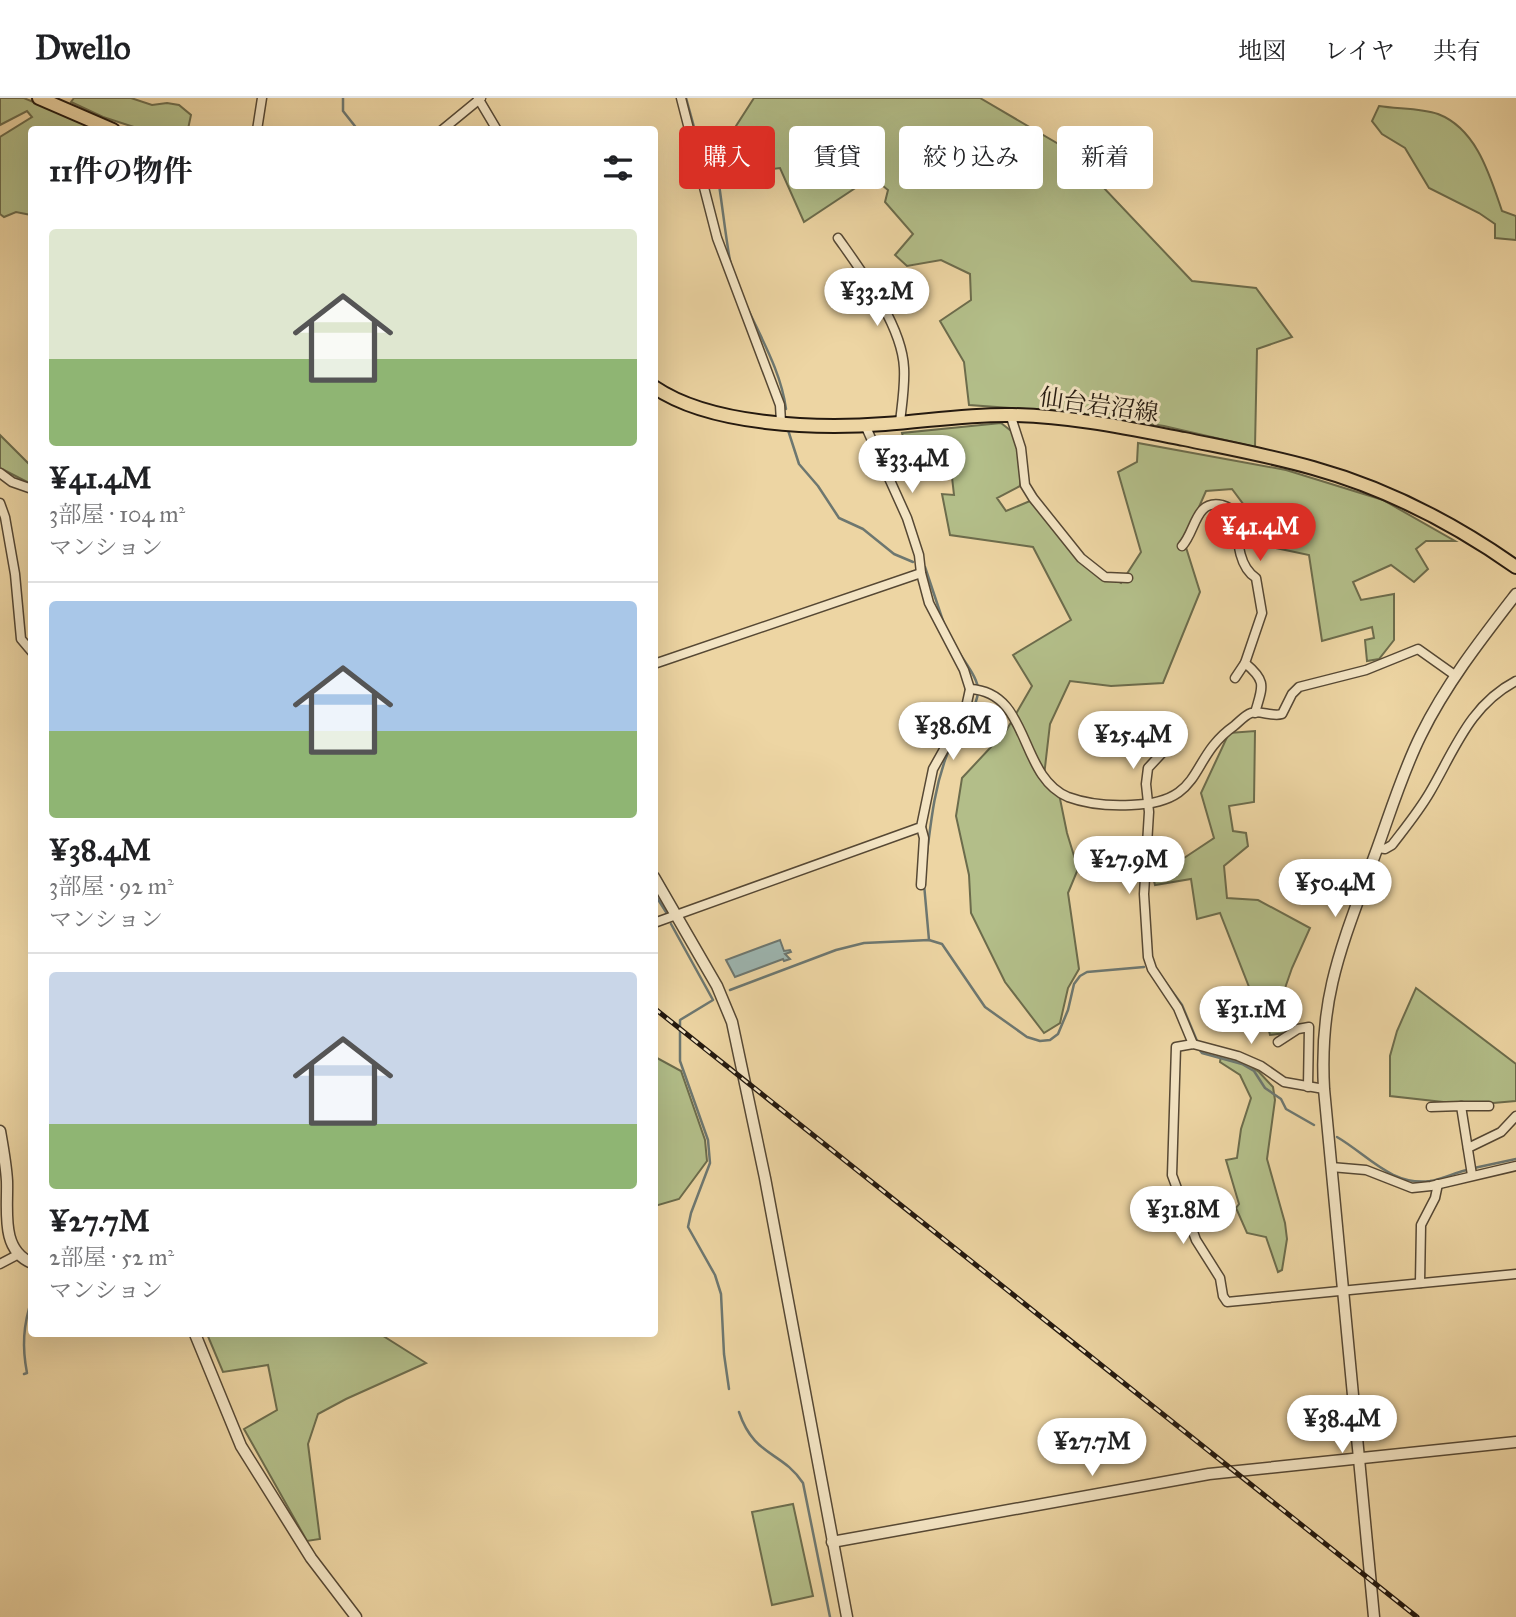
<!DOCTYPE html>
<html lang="ja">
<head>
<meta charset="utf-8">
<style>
  :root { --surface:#fff; --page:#f6f6f6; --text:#202124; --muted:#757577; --line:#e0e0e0; --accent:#d93025 }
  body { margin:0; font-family:"IM FELL Great Primer","Noto Serif JP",serif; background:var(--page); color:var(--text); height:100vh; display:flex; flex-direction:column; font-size:26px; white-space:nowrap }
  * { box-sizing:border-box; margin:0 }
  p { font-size:23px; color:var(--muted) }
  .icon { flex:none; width:38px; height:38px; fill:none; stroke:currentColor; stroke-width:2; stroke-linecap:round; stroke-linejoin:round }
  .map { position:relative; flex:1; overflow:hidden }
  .details { position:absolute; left:28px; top:28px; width:630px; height:1211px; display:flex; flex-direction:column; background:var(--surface); border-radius:7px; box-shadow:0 7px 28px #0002 }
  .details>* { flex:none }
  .guide { position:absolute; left:679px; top:28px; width:665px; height:63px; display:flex; gap:14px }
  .price { position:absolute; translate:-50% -60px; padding:0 16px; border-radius:24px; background:#fff; color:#222; font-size:23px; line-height:46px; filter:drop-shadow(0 2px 4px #0008) }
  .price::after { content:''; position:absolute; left:50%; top:42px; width:21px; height:16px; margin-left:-10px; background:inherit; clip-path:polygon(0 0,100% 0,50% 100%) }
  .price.current { background:var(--accent); color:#fff }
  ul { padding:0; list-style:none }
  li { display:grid; align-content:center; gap:14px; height:371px; padding:0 21px }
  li+li { border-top:2px solid var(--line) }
  li span { display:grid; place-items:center; height:217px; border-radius:7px; color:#555 }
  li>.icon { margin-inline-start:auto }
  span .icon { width:126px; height:126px; fill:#fffc; stroke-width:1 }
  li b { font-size:30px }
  h2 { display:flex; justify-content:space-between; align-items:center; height:84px; padding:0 21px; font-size:30px }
  .tag { padding:0 24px; border-radius:7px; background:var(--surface); box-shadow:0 7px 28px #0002; font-size:24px; line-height:63px }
  .tag.current { background:var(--accent); color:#fff }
  header { display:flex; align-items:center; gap:42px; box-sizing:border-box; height:98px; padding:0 35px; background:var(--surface); border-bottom:2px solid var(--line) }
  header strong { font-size:33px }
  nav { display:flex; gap:38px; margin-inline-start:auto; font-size:24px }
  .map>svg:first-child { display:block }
  .green { fill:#b3be89; stroke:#6c6c4c; stroke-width:2 }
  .water { fill:#9db6b1; stroke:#6d7770; stroke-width:2 }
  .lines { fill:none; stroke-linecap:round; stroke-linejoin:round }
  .stream { stroke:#6d7770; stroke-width:2.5 }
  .minor-casing { stroke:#564834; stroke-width:11 }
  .tertiary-casing { stroke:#564834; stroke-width:13 }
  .primary-casing { stroke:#24190f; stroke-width:16 }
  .minor { stroke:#f3e4c3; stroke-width:8 }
  .tertiary { stroke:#f3e4c3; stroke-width:10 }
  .primary { stroke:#edd5a3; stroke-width:12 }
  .rail-casing { stroke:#24190f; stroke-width:5 }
  .rail { stroke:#f3e4c3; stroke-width:2.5; stroke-dasharray:8; stroke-linecap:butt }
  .labels { text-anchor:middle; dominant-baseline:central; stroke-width:6; stroke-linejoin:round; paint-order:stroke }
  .street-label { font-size:24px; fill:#24190f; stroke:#f3e4c3 }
</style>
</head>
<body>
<header>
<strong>Dwello</strong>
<nav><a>地図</a><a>レイヤ</a><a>共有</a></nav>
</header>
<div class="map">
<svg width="1516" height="1519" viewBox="0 0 1516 1519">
  <rect width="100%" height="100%" fill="#edd5a3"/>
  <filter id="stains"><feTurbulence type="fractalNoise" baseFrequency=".00286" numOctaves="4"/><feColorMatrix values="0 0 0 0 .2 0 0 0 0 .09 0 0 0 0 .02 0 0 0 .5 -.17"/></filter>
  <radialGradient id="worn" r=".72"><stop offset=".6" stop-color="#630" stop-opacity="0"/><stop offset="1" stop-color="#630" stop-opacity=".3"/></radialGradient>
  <g class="green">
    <path d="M0,0H24L97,31L32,32L31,117L16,114L4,119L0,116V39L32,19L27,13L0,27Z"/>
    <path d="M74,0H131L152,7L167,5L179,7L191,17L188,31H140L103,19L71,4Z"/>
    <path d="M754,0H980L1067,51L1192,183L1256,190L1292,239L1257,251L1255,349L1164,328L1068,314L969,307L964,264L940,223L971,202L970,176L941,162L907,168L895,157L913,136L885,104L888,92L872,79L804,124L780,70L734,76L727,42Z"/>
    <path d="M1379,8C1397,11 1421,10 1438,16C1477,31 1490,78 1502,113L1516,118V142L1495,140V126L1479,115L1429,90L1405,50L1382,36L1372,23Z"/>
    <path d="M1001,325L1015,336L1022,364L1020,388L997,400L1006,413L1030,403L1081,462L1121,485L1141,454L1118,374L1137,364L1138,345L1286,372L1383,402L1455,443H1426L1416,451L1428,471L1414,484L1391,467L1353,484L1361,502L1394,496V542L1379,561L1367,563L1365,542L1374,540L1372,529L1322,543L1309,457L1276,450L1232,391L1206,393L1184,443L1200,494L1163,585L1111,588L1070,583L1050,626L1044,678L1058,691L1067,735L1078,771L1068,795L1079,871L1068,890L1060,925L1044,935L1005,884L971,815L969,777L956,718L962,680L1006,633L1032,588L1013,557L1071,522L1033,449L950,437L942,396L954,397L948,344L937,341L904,343L902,335Z"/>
    <path d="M0,337L31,368V386L0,370Z"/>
    <path d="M1255,633L1254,704L1229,708L1233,733L1246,735L1248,748L1224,768L1227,800L1258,802L1310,830L1292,870L1276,916L1287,922L1285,935L1270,937L1267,925L1254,914L1239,916L1235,894L1249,889L1220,815L1197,821L1191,781L1155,787L1152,775L1182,768L1184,760L1214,740L1201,695L1229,635Z"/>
    <path d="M1416,890L1516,966V1003L1470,1007L1390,998V958L1397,933Z"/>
    <path d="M655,955L657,960L681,973L705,1042L707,1063L679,1101L655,1108Z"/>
    <path d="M1221,957L1242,963L1259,974L1273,989L1275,1002L1267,1061L1285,1125L1287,1141L1282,1172L1278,1174L1266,1139L1247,1135L1236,1110L1239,1106L1226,1062L1237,1060L1241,1031L1251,1000L1240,977L1220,964Z"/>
    <path d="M207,1236H380L426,1265L346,1301L318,1316L308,1346L320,1441L307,1443L244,1331L277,1312L268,1267L223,1274Z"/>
    <path d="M793,1406L813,1498L772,1507L752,1414Z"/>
  </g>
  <path class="water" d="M780,842L784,853L790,852L791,854L785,856L790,861L784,863L783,861L735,879L726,862Z"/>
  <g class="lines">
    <g class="stream">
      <path d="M343,0V13L358,32"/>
      <path d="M686,0L694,29C698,32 704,34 708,38C717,48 725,144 731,167"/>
      <path d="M747,209C762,242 781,274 786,311"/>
      <path d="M788,332L799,366L818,388L839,420L863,431L894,456L913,464"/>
      <path d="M925,469L944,526"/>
      <path d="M926,762C931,726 933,697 945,662C953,638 974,620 978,595C980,583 966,566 960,556"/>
      <path d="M924,786L929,842"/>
      <path d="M654,795L666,814"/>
      <path d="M671,826L713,902L680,922V963L708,1042L710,1065L691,1115L688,1129L715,1177L721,1196L724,1256L729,1291"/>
      <path d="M1161,878L1182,907L1197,943"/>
      <path d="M730,892L836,852L864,845L929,842L942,846L985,909L1027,939L1040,943L1050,942L1058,936L1068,912L1074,886L1080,878L1087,874L1144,869"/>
      <path d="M1199,951L1202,955L1242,966L1254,973L1265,990L1281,1001L1286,1011L1314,1027"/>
      <path d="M1337,1039C1368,1057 1391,1088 1430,1083C1442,1081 1454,1075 1467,1072"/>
      <path d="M1474,1070L1516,1061"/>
      <path d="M24,1276L27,1275C22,1249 23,1227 32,1201"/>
      <path d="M739,1314C754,1359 782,1353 803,1385L830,1519"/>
    </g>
    <g class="minor-casing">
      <g id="minor">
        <path d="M478,0L497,32"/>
        <path d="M681,0L717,140L780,307L781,324"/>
        <path d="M257,32L262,0"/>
        <path d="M442,32L481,0"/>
        <path d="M838,140C862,174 902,227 904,270C905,288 902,306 900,324"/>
        <path d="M1010,316L1021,350L1025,387L1033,400L1081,460L1105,479L1128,480"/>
        <path d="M0,375L12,384L32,391"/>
        <path d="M0,405L5,419L15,476L21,541L32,554"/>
        <path d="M1182,448C1196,433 1195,401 1222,407C1228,409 1232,411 1236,415C1238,436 1236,467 1256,480L1262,515L1245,565C1268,584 1262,589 1255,615"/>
        <path d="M654,566L921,475"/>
        <path d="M1235,580L1245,565"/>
        <path d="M970,591C1031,594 1018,678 1068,699C1087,706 1111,708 1131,707C1206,705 1187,661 1234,628C1239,624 1245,617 1251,615C1260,612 1272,619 1282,616L1292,596L1299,589L1366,572L1418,551L1456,578"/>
        <path d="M1162,655L1148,670L1146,686L1149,714L1144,796L1148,859L1152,871L1178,910L1193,946"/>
        <path d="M1378,750L1385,751L1392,747C1405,730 1419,713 1430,694C1455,651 1470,607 1516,583"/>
        <path d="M921,787L924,740L921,729"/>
        <path d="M654,825L921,729L933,671L965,614L970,591L964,572L929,505L921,475L919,457L907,420L865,327"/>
        <path d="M1278,944L1298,931L1309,929L1308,989"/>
        <path d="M1324,991L1284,984L1261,968L1238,958L1193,946L1176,949L1172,1077L1196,1142L1220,1180L1223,1198L1227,1204L1516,1176"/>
        <path d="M1461,1008H1489"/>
        <path d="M1431,1009L1461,1008L1472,1077"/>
        <path d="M1468,1050L1501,1034L1516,1018"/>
        <path d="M1331,1069L1366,1072L1412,1090L1431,1088L1516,1068"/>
        <path d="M0,1166L17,1157"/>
        <path d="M1420,1185L1421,1127L1435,1100L1438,1086"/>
      </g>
    </g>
    <g class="tertiary-casing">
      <g id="tertiary">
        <path d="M654,779L717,888L732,924L765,1080L847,1519"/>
        <path d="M0,1033C3,1050 6,1066 7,1083C8,1112 0,1152 32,1165"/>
        <path d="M195,1236L241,1348L311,1460L356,1519"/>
        <path d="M832,1444L1209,1376L1516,1344"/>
        <path d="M1374,1519L1324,991C1319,902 1340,852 1370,770C1387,726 1400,679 1421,637C1446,586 1482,540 1516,496"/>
      </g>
    </g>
    <g class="primary-casing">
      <g id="primary">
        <path d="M39,0L113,32"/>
        <path d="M654,289C711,328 818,331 885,326C927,323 970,316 1012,317C1070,318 1127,330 1184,341C1227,350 1271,358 1313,370C1385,390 1455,426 1516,469"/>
      </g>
    </g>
    <use href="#minor" class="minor"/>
    <use href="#tertiary" class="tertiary"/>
    <use href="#primary" class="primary"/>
    <g class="rail-casing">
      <path id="rail" d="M654,910L1417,1519"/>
    </g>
    <use href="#rail" class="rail"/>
  </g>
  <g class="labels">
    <g class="street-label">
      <text transform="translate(1099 307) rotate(8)">仙台岩沼線</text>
    </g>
  </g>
  <rect width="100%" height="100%" filter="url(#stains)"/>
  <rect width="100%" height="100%" fill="url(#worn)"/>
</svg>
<b class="price" style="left:877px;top:230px">¥33.2M</b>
<b class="price" style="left:912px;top:397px">¥33.4M</b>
<b class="price current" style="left:1260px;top:465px">¥41.4M</b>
<b class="price" style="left:953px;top:664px">¥38.6M</b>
<b class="price" style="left:1133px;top:673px">¥25.4M</b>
<b class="price" style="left:1129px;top:798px">¥27.9M</b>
<b class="price" style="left:1335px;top:821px">¥50.4M</b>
<b class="price" style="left:1251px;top:948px">¥31.1M</b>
<b class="price" style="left:1183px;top:1148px">¥31.8M</b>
<b class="price" style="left:1342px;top:1357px">¥38.4M</b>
<b class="price" style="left:1092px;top:1380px">¥27.7M</b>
<div class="guide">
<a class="tag current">購入</a>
<a class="tag">賃貸</a>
<a class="tag">絞り込み</a>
<a class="tag">新着</a>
</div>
<section class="details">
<h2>11件の物件<svg class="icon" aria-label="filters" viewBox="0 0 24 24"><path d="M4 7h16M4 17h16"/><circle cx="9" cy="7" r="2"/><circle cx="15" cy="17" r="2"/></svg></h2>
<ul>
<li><span style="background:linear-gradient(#dfe7d0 60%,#8fb573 0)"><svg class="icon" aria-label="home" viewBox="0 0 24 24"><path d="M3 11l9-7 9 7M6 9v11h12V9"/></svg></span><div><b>¥41.4M</b><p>3部屋 · 104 m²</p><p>マンション</p></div></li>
<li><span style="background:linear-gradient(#a9c7e8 60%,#8fb573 0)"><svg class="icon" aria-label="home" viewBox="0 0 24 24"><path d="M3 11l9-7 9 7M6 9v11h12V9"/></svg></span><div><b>¥38.4M</b><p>3部屋 · 92 m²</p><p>マンション</p></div></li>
<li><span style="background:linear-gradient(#c9d6e8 70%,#8fb573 0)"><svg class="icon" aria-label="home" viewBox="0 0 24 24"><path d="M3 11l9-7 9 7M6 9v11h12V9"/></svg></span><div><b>¥27.7M</b><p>2部屋 · 52 m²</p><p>マンション</p></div></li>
</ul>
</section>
</div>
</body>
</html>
